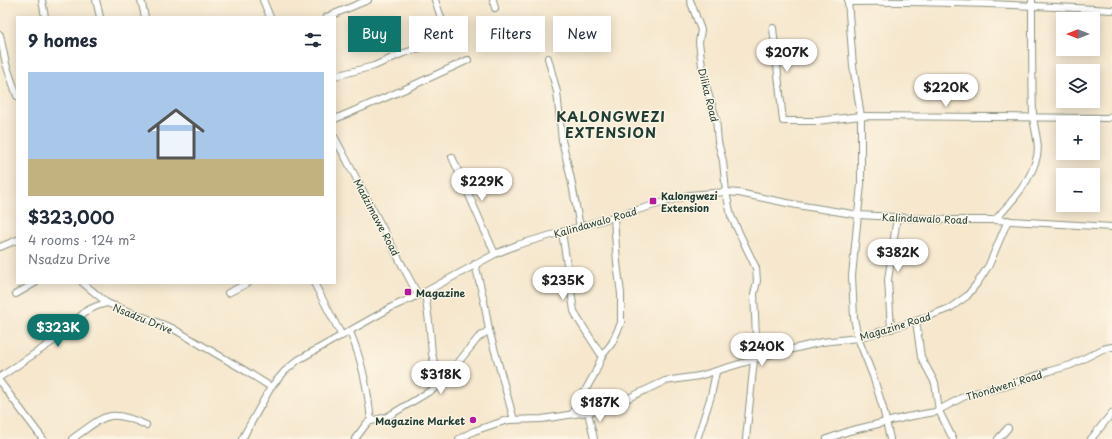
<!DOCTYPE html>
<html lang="en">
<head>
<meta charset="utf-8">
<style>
  :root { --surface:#fff; --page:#f6f6f7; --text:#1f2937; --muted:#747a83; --accent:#0f766e }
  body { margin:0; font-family:"Playpen Sans",sans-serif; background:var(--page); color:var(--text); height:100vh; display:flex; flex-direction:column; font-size:15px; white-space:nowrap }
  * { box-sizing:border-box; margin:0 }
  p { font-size:13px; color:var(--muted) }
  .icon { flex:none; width:22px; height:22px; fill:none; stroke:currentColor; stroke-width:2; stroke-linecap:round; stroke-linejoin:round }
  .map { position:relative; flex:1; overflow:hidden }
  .sheet { position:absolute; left:16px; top:16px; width:320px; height:268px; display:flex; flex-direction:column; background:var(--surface); border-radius:0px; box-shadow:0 2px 10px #0003 }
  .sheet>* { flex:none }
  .hud { position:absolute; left:348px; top:16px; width:380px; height:36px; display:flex; gap:8px }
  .needle { width:26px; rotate:270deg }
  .controls { position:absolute; left:1056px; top:12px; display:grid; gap:8px }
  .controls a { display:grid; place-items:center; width:44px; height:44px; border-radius:0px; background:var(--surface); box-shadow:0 2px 10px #0003; font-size:20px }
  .price { position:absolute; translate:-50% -34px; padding:0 9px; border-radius:14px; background:#fff; color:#222; font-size:13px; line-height:26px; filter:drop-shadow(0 1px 2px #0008) }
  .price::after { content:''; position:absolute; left:50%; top:24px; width:12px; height:9px; margin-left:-6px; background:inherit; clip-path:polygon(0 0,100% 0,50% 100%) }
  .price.on { background:var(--accent); color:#fff }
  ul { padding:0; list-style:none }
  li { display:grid; align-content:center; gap:8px; height:212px; padding:0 12px }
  li span { display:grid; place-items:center; height:124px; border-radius:0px; color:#555 }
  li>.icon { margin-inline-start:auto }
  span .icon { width:72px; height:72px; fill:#fffc; stroke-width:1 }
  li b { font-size:17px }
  h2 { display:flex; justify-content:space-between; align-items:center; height:48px; padding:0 12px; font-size:17px }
  .tag { padding:0 14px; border-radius:0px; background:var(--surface); box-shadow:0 2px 10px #0003; font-size:14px; line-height:36px }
  .tag.on { background:var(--accent); color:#fff }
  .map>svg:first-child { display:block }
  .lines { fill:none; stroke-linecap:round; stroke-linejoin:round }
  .minor-casing { stroke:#8a9280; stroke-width:8 }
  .minor { stroke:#fff; stroke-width:6 }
  .poi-dot { fill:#b5179e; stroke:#fcf5e5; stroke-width:1.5 }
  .labels { text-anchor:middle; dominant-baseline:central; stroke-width:3; stroke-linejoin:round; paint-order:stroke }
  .street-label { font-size:10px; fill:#1f3d34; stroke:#fcf5e5 }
  .poi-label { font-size:10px; font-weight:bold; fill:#1f3d34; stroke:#fcf5e5; text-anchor:start }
  .district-label { font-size:14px; font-weight:bold; letter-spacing:1px; fill:#1f3d34; stroke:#fcf5e5 }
</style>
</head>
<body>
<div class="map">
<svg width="1112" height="439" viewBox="0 0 1112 439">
  <rect width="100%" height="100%" fill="#fcf5e5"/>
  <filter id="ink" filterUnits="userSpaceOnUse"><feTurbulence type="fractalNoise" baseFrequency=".025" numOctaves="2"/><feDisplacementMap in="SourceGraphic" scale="8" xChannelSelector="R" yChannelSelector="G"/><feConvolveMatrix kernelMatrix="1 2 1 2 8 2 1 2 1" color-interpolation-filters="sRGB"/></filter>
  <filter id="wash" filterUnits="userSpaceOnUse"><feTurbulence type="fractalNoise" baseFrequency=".012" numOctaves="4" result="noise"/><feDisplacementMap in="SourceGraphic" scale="16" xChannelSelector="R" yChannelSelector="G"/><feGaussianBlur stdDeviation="0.9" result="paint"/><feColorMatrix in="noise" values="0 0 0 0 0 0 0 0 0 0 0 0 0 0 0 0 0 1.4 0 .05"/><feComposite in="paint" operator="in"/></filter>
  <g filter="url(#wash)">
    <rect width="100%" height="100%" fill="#f6e7cd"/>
  </g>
  <g filter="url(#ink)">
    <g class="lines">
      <g class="minor-casing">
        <g id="minor">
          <path d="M42,0L45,17"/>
          <path d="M96,0L100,17"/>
          <path d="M141,0L145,17"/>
          <path d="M263,0L270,17"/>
          <path d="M493,0L495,8"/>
          <path d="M690,0L701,30L699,42L702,66L708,93L716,118L718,142L723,161L726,192L731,216L756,268L757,281L754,294L756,337L754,360L746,439"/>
          <path d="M848,0L853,66L861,116V184L852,276L854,318L858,338L873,376L883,408L890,439"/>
          <path d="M848,2C936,1 1024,5 1112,10"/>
          <path d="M327,17L368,0"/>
          <path d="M773,28L783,121H817L861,116L1108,118L1112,116"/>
          <path d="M0,35L6,64L17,96"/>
          <path d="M548,58L557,92L562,140L571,179L580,227"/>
          <path d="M335,76L374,66L401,54L445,40L447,38V35L435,0"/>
          <path d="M335,119L403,90L468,60"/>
          <path d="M335,138L418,295"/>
          <path d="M452,157L495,254"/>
          <path d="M995,220C1011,202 1029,184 1036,160C1041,145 1034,131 1033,115C1032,77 1032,38 1032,0"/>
          <path d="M562,232L574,311L578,319L602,356"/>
          <path d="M0,247L17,240"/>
          <path d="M475,264L484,301L489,330L514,420"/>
          <path d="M83,283L107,303L172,328L244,370L271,387"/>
          <path d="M314,283L342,336"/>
          <path d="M425,292L430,330L432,354L440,385"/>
          <path d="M228,293L248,283"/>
          <path d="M16,294L35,283"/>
          <path d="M916,321L921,357L935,383L939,411L953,439"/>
          <path d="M891,329L888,280L897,217"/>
          <path d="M350,332C362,360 368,390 371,421"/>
          <path d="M0,377L55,340L86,311L97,306L107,303"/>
          <path d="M0,382L43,439"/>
          <path d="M588,412L594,439"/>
          <path d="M572,414L595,373L602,356L612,343L621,323V294L617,263L614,218"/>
          <path d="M72,439C104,417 107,407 146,425"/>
          <path d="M242,439L271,387L285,371L298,360L392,307L425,292L495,254L517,245L689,195L726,192L739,193L797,205L859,215L947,220H995L1112,227"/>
          <path d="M355,439L367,423L371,421L387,417L440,385L478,338L489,330"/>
          <path d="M459,439L474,431L501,422L509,420L542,419L588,412L601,409L620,402L665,381L699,376L776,353L822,342L858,338L916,321L950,308L967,296L978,282L989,265L1008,220"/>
          <path d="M697,439L711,396L716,372"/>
          <path d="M827,439L849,431L907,417L935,412L965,396L975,393L1006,386L1050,371L1071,365L1103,349L1112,347"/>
          <path d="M998,439L1008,428"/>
          <path d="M1091,439L1112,413"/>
        </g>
      </g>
      <use href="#minor" class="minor"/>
    </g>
  </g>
  <g class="poi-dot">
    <rect x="649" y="197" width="8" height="8" rx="2"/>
    <rect x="404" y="288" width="8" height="8" rx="2"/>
    <circle cx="473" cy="420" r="4"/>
  </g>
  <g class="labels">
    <g class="street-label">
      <text transform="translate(709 95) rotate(76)">Dilika Road</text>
      <text transform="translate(377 217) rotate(62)">Madzimawe Road</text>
      <text transform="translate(925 218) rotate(2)">Kalindawalo Road</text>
      <text transform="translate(595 222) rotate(-16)">Kalindawalo Road</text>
      <text transform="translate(143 318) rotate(22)">Nsadzu Drive</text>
      <text transform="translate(895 326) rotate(-17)">Magazine Road</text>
      <text transform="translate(1004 385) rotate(-17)">Thondweni Road</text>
    </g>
    <g class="poi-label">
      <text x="661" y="195">Kalongwezi<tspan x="661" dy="12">Extension</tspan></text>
      <text x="416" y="292">Magazine</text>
      <text x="465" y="420" text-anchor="end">Magazine Market</text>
    </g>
    <g class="district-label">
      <text x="611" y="116">KALONGWEZI<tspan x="611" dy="16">EXTENSION</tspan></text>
    </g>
  </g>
</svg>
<div class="controls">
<a><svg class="needle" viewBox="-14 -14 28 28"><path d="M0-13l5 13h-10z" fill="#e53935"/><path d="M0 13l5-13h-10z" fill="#747a83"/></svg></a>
<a><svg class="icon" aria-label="layers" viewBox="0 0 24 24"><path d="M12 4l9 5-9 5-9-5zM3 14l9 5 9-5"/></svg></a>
<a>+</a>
<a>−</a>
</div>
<b class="price" style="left:787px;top:73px">$207K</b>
<b class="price" style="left:946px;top:108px">$220K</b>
<b class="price" style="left:482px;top:202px">$229K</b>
<b class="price" style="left:898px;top:273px">$382K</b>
<b class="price" style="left:563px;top:301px">$235K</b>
<b class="price on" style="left:58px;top:348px">$323K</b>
<b class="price" style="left:762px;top:367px">$240K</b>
<b class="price" style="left:441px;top:395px">$318K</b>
<b class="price" style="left:600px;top:423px">$187K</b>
<div class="hud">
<a class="tag on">Buy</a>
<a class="tag">Rent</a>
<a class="tag">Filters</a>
<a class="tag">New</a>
</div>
<section class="sheet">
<h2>9 homes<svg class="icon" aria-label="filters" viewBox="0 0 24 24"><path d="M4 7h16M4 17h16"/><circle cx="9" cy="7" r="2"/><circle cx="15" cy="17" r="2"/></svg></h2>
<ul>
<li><span style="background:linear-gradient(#a9c7e8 70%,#c2b280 0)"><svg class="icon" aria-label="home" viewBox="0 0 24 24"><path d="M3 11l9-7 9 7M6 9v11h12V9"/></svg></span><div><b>$323,000</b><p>4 rooms · 124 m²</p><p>Nsadzu Drive</p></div></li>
</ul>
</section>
</div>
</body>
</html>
